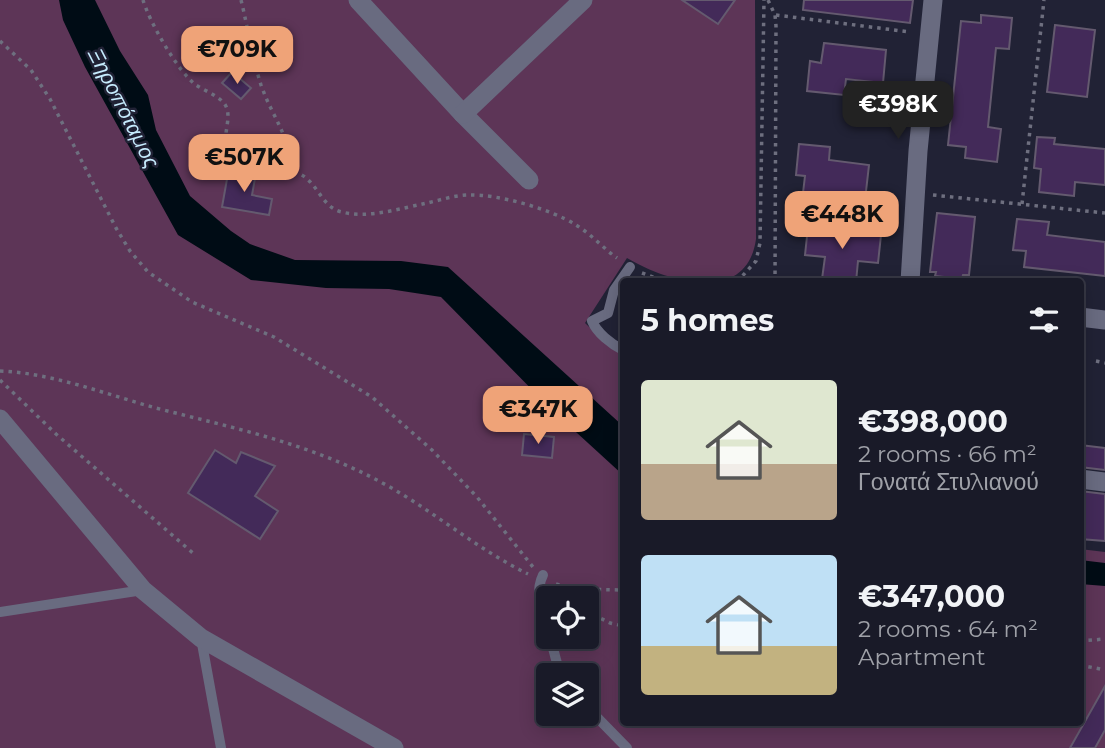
<!DOCTYPE html>
<html lang="en">
<head>
<meta charset="utf-8">
<style>
  :root { --surface:#191a28; --page:#222330; --text:#f1f3f6; --muted:#9fa1a8; --line:#373845; --accent:#efa378 }
  body { margin:0; font-family:Montserrat,sans-serif; background:var(--page); color:var(--text); height:100vh; display:flex; flex-direction:column; font-size:26px; white-space:nowrap }
  * { box-sizing:border-box; margin:0 }
  p { font-size:23px; color:var(--muted) }
  .icon { flex:none; width:38px; height:38px; fill:none; stroke:currentColor; stroke-width:2; stroke-linecap:round; stroke-linejoin:round }
  .map { position:relative; flex:1; overflow:hidden }
  .drawer { position:absolute; left:620px; top:278px; width:464px; height:448px; display:flex; flex-direction:column; background:var(--surface); border-radius:7px; box-shadow:0 4px 18px #0003,0 0 0 2px var(--line) }
  .drawer>* { flex:none }
  .fabs { position:absolute; left:536px; top:586px; display:grid; gap:14px }
  .fabs a { display:grid; place-items:center; width:63px; height:63px; border-radius:7px; background:var(--surface); box-shadow:0 4px 18px #0003,0 0 0 2px var(--line); font-size:35px }
  .price { position:absolute; translate:-50% -60px; padding:0 16px; border-radius:14px; background:var(--accent); color:#111; font-size:23px; line-height:46px; filter:drop-shadow(0 2px 4px #0008) }
  .price::after { content:''; position:absolute; left:50%; top:42px; width:21px; height:16px; margin-left:-10px; background:inherit; clip-path:polygon(0 0,100% 0,50% 100%) }
  .price.active { background:#222; color:#fff }
  ul { padding:0; list-style:none }
  li { display:flex; align-items:center; gap:21px; height:175px; padding:0 21px }
  li span { display:grid; place-items:center; flex:none; width:196px; height:140px; border-radius:7px; color:#555 }
  li>.icon { margin-inline-start:auto }
  span .icon { width:84px; height:84px; fill:#fffc; stroke-width:1 }
  li b { font-size:30px }
  h2 { display:flex; justify-content:space-between; align-items:center; height:84px; padding:0 21px; font-size:30px }
  .map>svg:first-child { display:block }
  .green { fill:#5d3557; fill-rule:evenodd }
  .water { fill:#000c15 }
  .building { fill:#432a59; stroke:#645a6f; stroke-width:2 }
  .lines { fill:none; stroke-linecap:round; stroke-linejoin:round }
  .path { stroke:#6e6f7f; stroke-width:3.5; stroke-dasharray:3.5 5; stroke-linecap:butt }
  .service { stroke:#696b80; stroke-width:10 }
  .minor { stroke:#696b80; stroke-width:19 }
  .labels { text-anchor:middle; dominant-baseline:central; stroke-width:5; stroke-linejoin:round; paint-order:stroke }
  .water-label { font-size:21px; font-style:italic; fill:#c6ebfd; stroke:#212235 }
</style>
</head>
<body>
<div class="map">
<svg width="1105" height="748" viewBox="0 0 1105 748">
  <rect width="100%" height="100%" fill="#212235"/>
  <path class="green" d="M0,0H755L756,239C747,306 667,282 627,258L585,323L609,346L623,354V723H1080V549L1105,552V748H0ZM548,598H586V637H548ZM548,676H586V714H548Z"/>
  <g class="water">
    <path d="M59,0H95L120,51L148,95L156,130L190,196L231,231L250,244L295,260L401,261L448,267L623,426V475L553,411L441,297L389,289L326,288L251,280L178,235L85,67L63,20Z"/>
    <path d="M1080,560L1105,563V586L1080,584Z"/>
  </g>
  <g class="building">
    <path d="M682,0H735L718,24Z"/>
    <path d="M804,0H913L910,23L803,10Z"/>
    <path d="M981,15L1012,18L1009,49L996,48L988,127L1001,129L997,162L965,158L966,147L948,145L961,21L981,23Z"/>
    <path d="M1055,25L1095,30L1087,97L1047,92Z"/>
    <path d="M824,43L886,50L883,83L846,79L844,95L807,91L810,61L821,63Z"/>
    <path d="M232,72L251,88L241,99L222,83Z"/>
    <path d="M1037,137L1055,138L1054,144L1105,149V185L1075,182L1074,196L1039,192L1041,169L1034,168Z"/>
    <path d="M799,144L830,147L829,160L869,165L865,200L803,193L805,176L796,175Z"/>
    <path d="M229,168L256,173L252,195L272,199L269,215L222,207Z"/>
    <path d="M937,213L975,217L969,275H963L962,279L935,276L936,272H930Z"/>
    <path d="M1017,219L1049,222L1047,235L1105,242V276L1024,267L1026,251L1013,250Z"/>
    <path d="M808,227L881,235L878,263L858,261L856,282L822,279L825,257L805,255Z"/>
    <path d="M524,434L554,437L552,458L522,455Z"/>
    <path d="M1080,445L1105,448V470L1080,467Z"/>
    <path d="M215,450L236,463L241,452L275,466L255,496L278,511L260,539L188,493Z"/>
    <path d="M1080,491L1105,494V541L1080,539Z"/>
    <path d="M1105,686V730L1095,748H1070Z"/>
  </g>
  <g class="lines">
    <g class="path">
      <path d="M143,0C149,21 178,72 196,85C205,91 215,94 223,102C237,117 215,142 233,157C252,172 279,164 300,174C318,183 322,208 342,212C368,219 402,208 427,203C441,200 455,195 469,195C498,194 551,209 576,225C591,234 603,248 617,258"/>
      <path d="M241,0C248,28 252,57 261,85C273,119 288,131 292,171"/>
      <path d="M768,0L775,15L776,26L775,282"/>
      <path d="M776,15L910,32"/>
      <path d="M0,41L31,70L50,99L116,228L130,251L148,272L192,302L274,337L372,397L432,450L477,497L533,567"/>
      <path d="M933,195L1105,213"/>
      <path d="M1022,204L1044,0"/>
      <path d="M642,273L666,282"/>
      <path d="M737,282L756,261L760,243L764,0"/>
      <path d="M1096,361L1105,363"/>
      <path d="M0,371C52,373 105,394 156,408C237,429 313,444 388,486C436,513 477,549 528,574"/>
      <path d="M0,380L56,434L194,554"/>
      <path d="M556,584L572,589L623,590"/>
      <path d="M561,586V592L566,598"/>
      <path d="M586,611L610,623L623,626"/>
      <path d="M1080,641L1105,639"/>
      <path d="M1080,665L1105,670"/>
    </g>
    <g class="service">
      <path d="M623,350C611,344 597,333 592,321L608,313L614,290L630,267"/>
      <path d="M543,575C534,593 543,611 548,629"/>
      <path d="M0,612L143,590"/>
      <path d="M550,637L558,667L562,676"/>
      <path d="M201,638L221,748"/>
      <path d="M586,706L627,748"/>
    </g>
    <g class="minor">
      <path d="M358,0L463,114L529,180"/>
      <path d="M463,114L583,0"/>
      <path d="M910,282L918,151L933,0"/>
      <path d="M1080,317L1105,320"/>
      <path d="M0,419L143,590L201,638L394,748"/>
      <path d="M1080,479L1105,482"/>
    </g>
  </g>
  <g class="labels">
    <g class="water-label">
      <text transform="translate(124 108) rotate(63)">Ξηροπόταμος</text>
    </g>
  </g>
</svg>
<div class="fabs">
<a><svg class="icon" aria-label="locate" viewBox="0 0 24 24"><circle cx="12" cy="12" r="6"/><path d="M12 2v4M12 18v4M2 12h4M18 12h4"/></svg></a>
<a><svg class="icon" aria-label="layers" viewBox="0 0 24 24"><path d="M12 4l9 5-9 5-9-5zM3 14l9 5 9-5"/></svg></a>
</div>
<b class="price" style="left:237px;top:86px">€709K</b>
<b class="price active" style="left:898px;top:141px">€398K</b>
<b class="price" style="left:244px;top:194px">€507K</b>
<b class="price" style="left:842px;top:251px">€448K</b>
<b class="price" style="left:538px;top:446px">€347K</b>
<section class="drawer">
<h2>5 homes<svg class="icon" aria-label="filters" viewBox="0 0 24 24"><path d="M4 7h16M4 17h16"/><circle cx="9" cy="7" r="2"/><circle cx="15" cy="17" r="2"/></svg></h2>
<ul>
<li><span style="background:linear-gradient(#dfe7d0 60%,#b9a48a 0)"><svg class="icon" aria-label="home" viewBox="0 0 24 24"><path d="M3 11l9-7 9 7M6 9v11h12V9"/></svg></span><div><b>€398,000</b><p>2 rooms · 66 m²</p><p>Γονατά Στυλιανού</p></div></li>
<li><span style="background:linear-gradient(#bfe0f5 65%,#c2b280 0)"><svg class="icon" aria-label="home" viewBox="0 0 24 24"><path d="M3 11l9-7 9 7M6 9v11h12V9"/></svg></span><div><b>€347,000</b><p>2 rooms · 64 m²</p><p>Apartment</p></div></li>
</ul>
</section>
</div>
</body>
</html>
